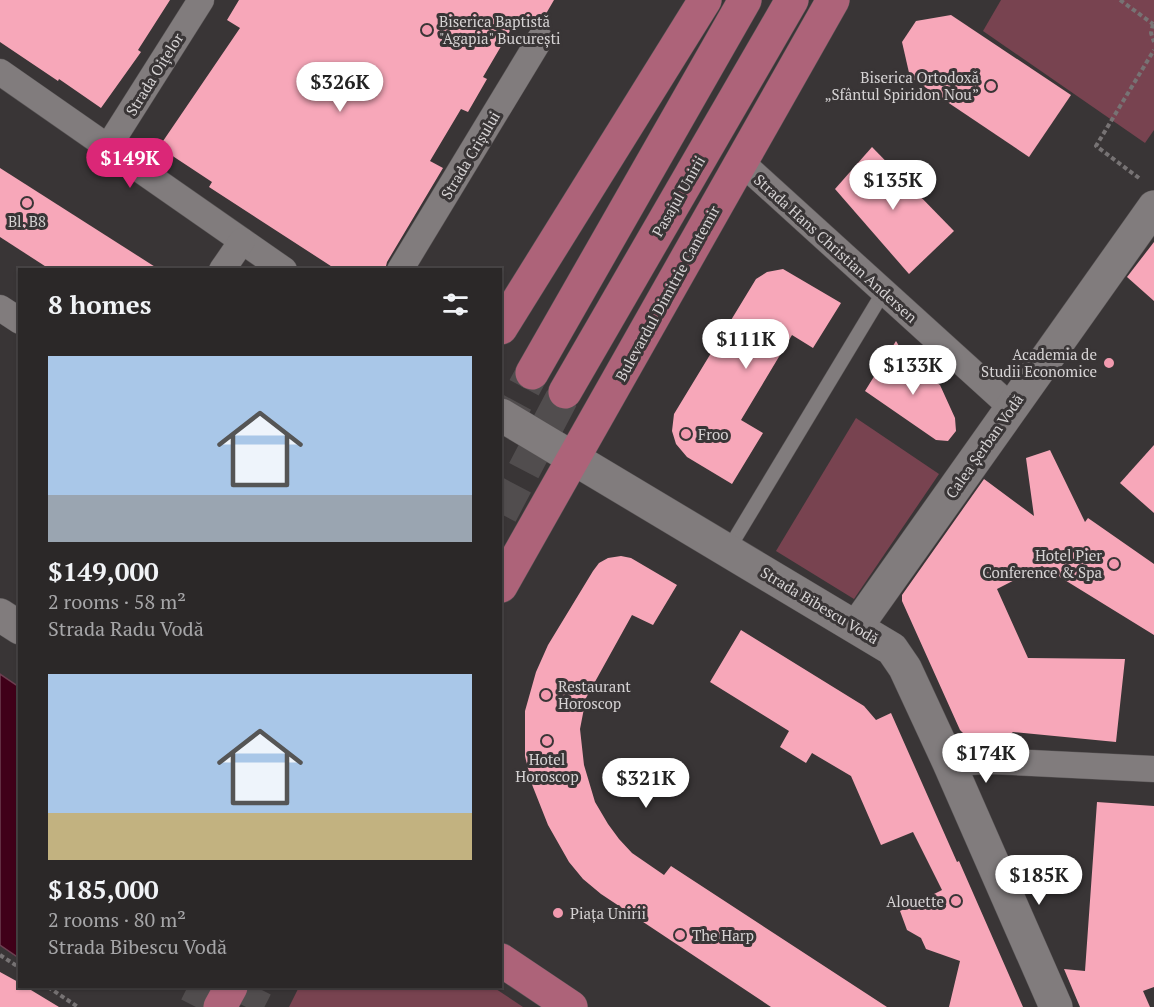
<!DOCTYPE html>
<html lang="en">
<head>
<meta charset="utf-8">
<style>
  :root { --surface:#2b2828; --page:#333030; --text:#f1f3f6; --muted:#a6a6a8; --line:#474445; --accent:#db2777 }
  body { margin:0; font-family:"PT Serif",serif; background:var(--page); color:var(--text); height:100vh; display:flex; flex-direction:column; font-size:22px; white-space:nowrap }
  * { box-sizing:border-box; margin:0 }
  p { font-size:20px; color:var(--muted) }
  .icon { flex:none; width:33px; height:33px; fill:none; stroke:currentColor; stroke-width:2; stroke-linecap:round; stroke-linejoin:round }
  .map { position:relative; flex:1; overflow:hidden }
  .details { position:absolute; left:18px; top:268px; width:484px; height:720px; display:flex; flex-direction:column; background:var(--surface); border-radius:0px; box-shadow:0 2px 4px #0004,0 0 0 2px var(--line) }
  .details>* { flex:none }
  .price { position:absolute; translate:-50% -51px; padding:0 14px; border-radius:21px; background:#fff; color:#222; font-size:20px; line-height:39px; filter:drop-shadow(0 2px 3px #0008) }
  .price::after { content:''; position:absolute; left:50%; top:36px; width:18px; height:14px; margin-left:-9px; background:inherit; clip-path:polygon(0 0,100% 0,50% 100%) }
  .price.active { background:var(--accent); color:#fff }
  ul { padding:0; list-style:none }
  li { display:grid; align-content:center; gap:12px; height:318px; padding:0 30px }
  li span { display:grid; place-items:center; height:186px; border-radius:0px; color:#555 }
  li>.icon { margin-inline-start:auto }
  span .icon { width:108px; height:108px; fill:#fffc; stroke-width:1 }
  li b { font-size:26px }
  h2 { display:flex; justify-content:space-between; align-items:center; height:72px; padding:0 30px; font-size:26px }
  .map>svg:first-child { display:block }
  .green { fill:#784350 }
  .water { fill:#400019; stroke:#6d3f51; stroke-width:1.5 }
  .building { fill:#f7a7b9 }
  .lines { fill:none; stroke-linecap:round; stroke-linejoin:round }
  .primary-tunnel { stroke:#514d4e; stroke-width:33; stroke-dasharray:33 16; stroke-linecap:butt }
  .lane-casing { stroke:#575354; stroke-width:15 }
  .street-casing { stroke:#575354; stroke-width:27 }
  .secondary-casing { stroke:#575354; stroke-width:34 }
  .primary-casing { stroke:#575354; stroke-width:34 }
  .path { stroke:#777374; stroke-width:4; stroke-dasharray:4.5 3; stroke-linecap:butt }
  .lane { stroke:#817c7d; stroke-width:14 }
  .street { stroke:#817c7d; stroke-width:26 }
  .secondary { stroke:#817c7d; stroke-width:33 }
  .primary { stroke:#ad6379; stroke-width:33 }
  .poi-dot { fill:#f29aaf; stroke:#393536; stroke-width:2 }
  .labels { text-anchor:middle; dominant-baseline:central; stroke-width:6; stroke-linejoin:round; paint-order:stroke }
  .poi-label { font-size:15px; fill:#d6d3d4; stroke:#393536; text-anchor:start }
  .street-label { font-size:15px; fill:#d6d3d4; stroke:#393536 }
</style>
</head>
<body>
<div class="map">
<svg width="1154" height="1007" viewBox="0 0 1154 1007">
  <rect width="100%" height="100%" fill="#393536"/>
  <g class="green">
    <path d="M1001,0H1154V130L1145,143L983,31Z"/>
    <path d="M856,418L939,474L854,599L776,551Z"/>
    <path d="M299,987H493L523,1007H289Z"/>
  </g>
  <path class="water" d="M0,674L19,687V958L0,945Z"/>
  <g class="building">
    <path d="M0,0H170L138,50L141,52L101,108L59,79L58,81L0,42Z"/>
    <path d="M239,0H554L540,24L531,28L517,19L483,77L487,79L468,112L461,109L430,161L443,168L387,262L385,270H337L209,187L212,182L159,147L240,28L227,20Z"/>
    <path d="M951,15L1071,95L1029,157L910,77L902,42L916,21Z"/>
    <path d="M872,147L954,231L909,274L835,189Z"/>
    <path d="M0,168L160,270H51L0,237Z"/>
    <path d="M1154,242V301L1127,277Z"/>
    <path d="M783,269L841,303L813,348L792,335L741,420L763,433L732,484L687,457L676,444L672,431L674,414L756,279L767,272Z"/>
    <path d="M896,341L911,366L940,385L955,418L956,431L948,441L936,440L865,391Z"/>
    <path d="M1154,445V513L1120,483Z"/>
    <path d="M1050,450L1085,522L1088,518L1154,564V635L1042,566L997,589L1028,658L1125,659L1116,742L1013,732L998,744H989L966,736L960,730L902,601V595L984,479L1034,516L1026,458Z"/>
    <path d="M621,556L631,558L677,585L653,625L632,615L586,698L580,729L584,765L595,802L608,824L619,839L632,853L664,875L671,866L887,1007H771L601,894L583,879L569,862L548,825L531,782L525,756V711L536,672L548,645L593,571L599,563L608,558Z"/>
    <path d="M741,630L864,706L876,720L891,713L957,862L959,861L1023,1007H949L960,961L926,949L921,938L907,930L900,911L942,890L913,832L881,845L851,776L812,753L806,763L780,747L789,731L710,682Z"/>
    <path d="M1097,802L1154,806V987L1143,991L1150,1007H1080L1064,969L1085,971Z"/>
    <path d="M0,972L20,983V987H26L59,1007H0Z"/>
  </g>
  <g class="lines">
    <g class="primary-tunnel">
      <path d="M501,431L532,373"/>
      <path d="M501,514L565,392"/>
      <path d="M196,1007L206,987"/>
      <path d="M246,1007L256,987"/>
    </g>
    <g class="lane-casing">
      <path id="lane" d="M728,550L884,291"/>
    </g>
    <g class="street-casing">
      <g id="street">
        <path d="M0,72L284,270"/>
        <path d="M108,147L201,0"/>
        <path d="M741,162L1011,407"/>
        <path d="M222,270L242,241"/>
        <path d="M400,270L540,39"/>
        <path d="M0,308L20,321"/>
        <path d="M949,763L991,761L1154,769"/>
      </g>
    </g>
    <g class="secondary-casing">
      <g id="secondary">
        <path d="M501,415L892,649L905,668L949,763L1056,1007"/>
        <path d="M0,615L20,628"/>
        <path d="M857,626L1154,207"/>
      </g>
    </g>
    <g class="primary-casing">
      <g id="primary">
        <path d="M501,328L705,0"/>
        <path d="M532,373L745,0"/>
        <path d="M565,392L792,0"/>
        <path d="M501,586L833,0"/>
        <path d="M501,960L571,1007"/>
        <path d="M220,1007L231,987"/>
      </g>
    </g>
    <g class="path">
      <path d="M1120,0L1153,24"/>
      <path d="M1153,24L1151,33L1154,42"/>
      <path d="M1139,178L1096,146L1154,50"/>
      <path d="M0,955L20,968"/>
      <path d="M48,987L78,1007"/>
    </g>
    <use href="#lane" class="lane"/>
    <use href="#street" class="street"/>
    <use href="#secondary" class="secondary"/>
    <use href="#primary" class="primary"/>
  </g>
  <g class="poi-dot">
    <circle cx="427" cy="30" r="6"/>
    <circle cx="991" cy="86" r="6"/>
    <circle cx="27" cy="203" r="6"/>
    <circle cx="1109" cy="363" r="6"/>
    <circle cx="686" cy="434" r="6"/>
    <circle cx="1114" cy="564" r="6"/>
    <circle cx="546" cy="695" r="6"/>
    <circle cx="547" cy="741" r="6"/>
    <circle cx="956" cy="901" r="6"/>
    <circle cx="558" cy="913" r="6"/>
    <circle cx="680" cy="935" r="6"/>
  </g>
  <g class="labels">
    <g class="poi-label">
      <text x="439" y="21">Biserica Baptistă<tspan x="439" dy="17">"Agapia" București</tspan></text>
      <text x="979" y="77" text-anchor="end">Biserica Ortodoxă<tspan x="979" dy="17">„Sfântul Spiridon Nou”</tspan></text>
      <text x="27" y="221" text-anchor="middle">Bl. B8</text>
      <text x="1097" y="354" text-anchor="end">Academia de<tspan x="1097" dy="17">Studii Economice</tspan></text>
      <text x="698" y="434">Froo</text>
      <text x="1102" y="555" text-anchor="end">Hotel Pier<tspan x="1102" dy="17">Conference &amp; Spa</tspan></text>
      <text x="558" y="686">Restaurant<tspan x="558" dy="17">Horoscop</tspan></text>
      <text x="547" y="759" text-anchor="middle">Hotel<tspan x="547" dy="17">Horoscop</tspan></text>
      <text x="944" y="901" text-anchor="end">Alouette</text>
      <text x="570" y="913">Piața Unirii</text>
      <text x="692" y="935">The Harp</text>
    </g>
    <g class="street-label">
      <text transform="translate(154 74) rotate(-58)">Strada Oițelor</text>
      <text transform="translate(470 155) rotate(-59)">Strada Crișului</text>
      <text transform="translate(678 196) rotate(-60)">Pasajul Unirii</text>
      <text transform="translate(836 248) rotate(42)">Strada Hans Christian Andersen</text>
      <text transform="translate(667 293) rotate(-61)">Bulevardul Dimitrie Cantemir</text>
      <text transform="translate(984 446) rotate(-55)">Calea Șerban Vodă</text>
      <text transform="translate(820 605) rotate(31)">Strada Bibescu Vodă</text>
    </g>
  </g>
</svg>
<b class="price" style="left:340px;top:113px">$326K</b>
<b class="price active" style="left:130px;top:189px">$149K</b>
<b class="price" style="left:893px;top:211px">$135K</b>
<b class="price" style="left:746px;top:370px">$111K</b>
<b class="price" style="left:913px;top:396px">$133K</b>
<b class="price" style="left:986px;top:784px">$174K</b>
<b class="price" style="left:646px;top:809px">$321K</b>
<b class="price" style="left:1039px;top:906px">$185K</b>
<section class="details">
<h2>8 homes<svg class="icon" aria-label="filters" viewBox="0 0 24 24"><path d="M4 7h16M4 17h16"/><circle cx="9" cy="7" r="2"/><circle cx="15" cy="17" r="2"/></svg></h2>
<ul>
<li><span style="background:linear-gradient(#a9c7e8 75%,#9aa5b1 0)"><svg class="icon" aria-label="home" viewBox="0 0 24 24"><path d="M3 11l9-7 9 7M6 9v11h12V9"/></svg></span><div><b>$149,000</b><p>2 rooms · 58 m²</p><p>Strada Radu Vodă</p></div></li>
<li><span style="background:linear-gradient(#a9c7e8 75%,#c2b280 0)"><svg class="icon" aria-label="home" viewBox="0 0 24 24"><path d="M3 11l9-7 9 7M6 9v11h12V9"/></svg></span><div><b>$185,000</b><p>2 rooms · 80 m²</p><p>Strada Bibescu Vodă</p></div></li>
</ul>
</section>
</div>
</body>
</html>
